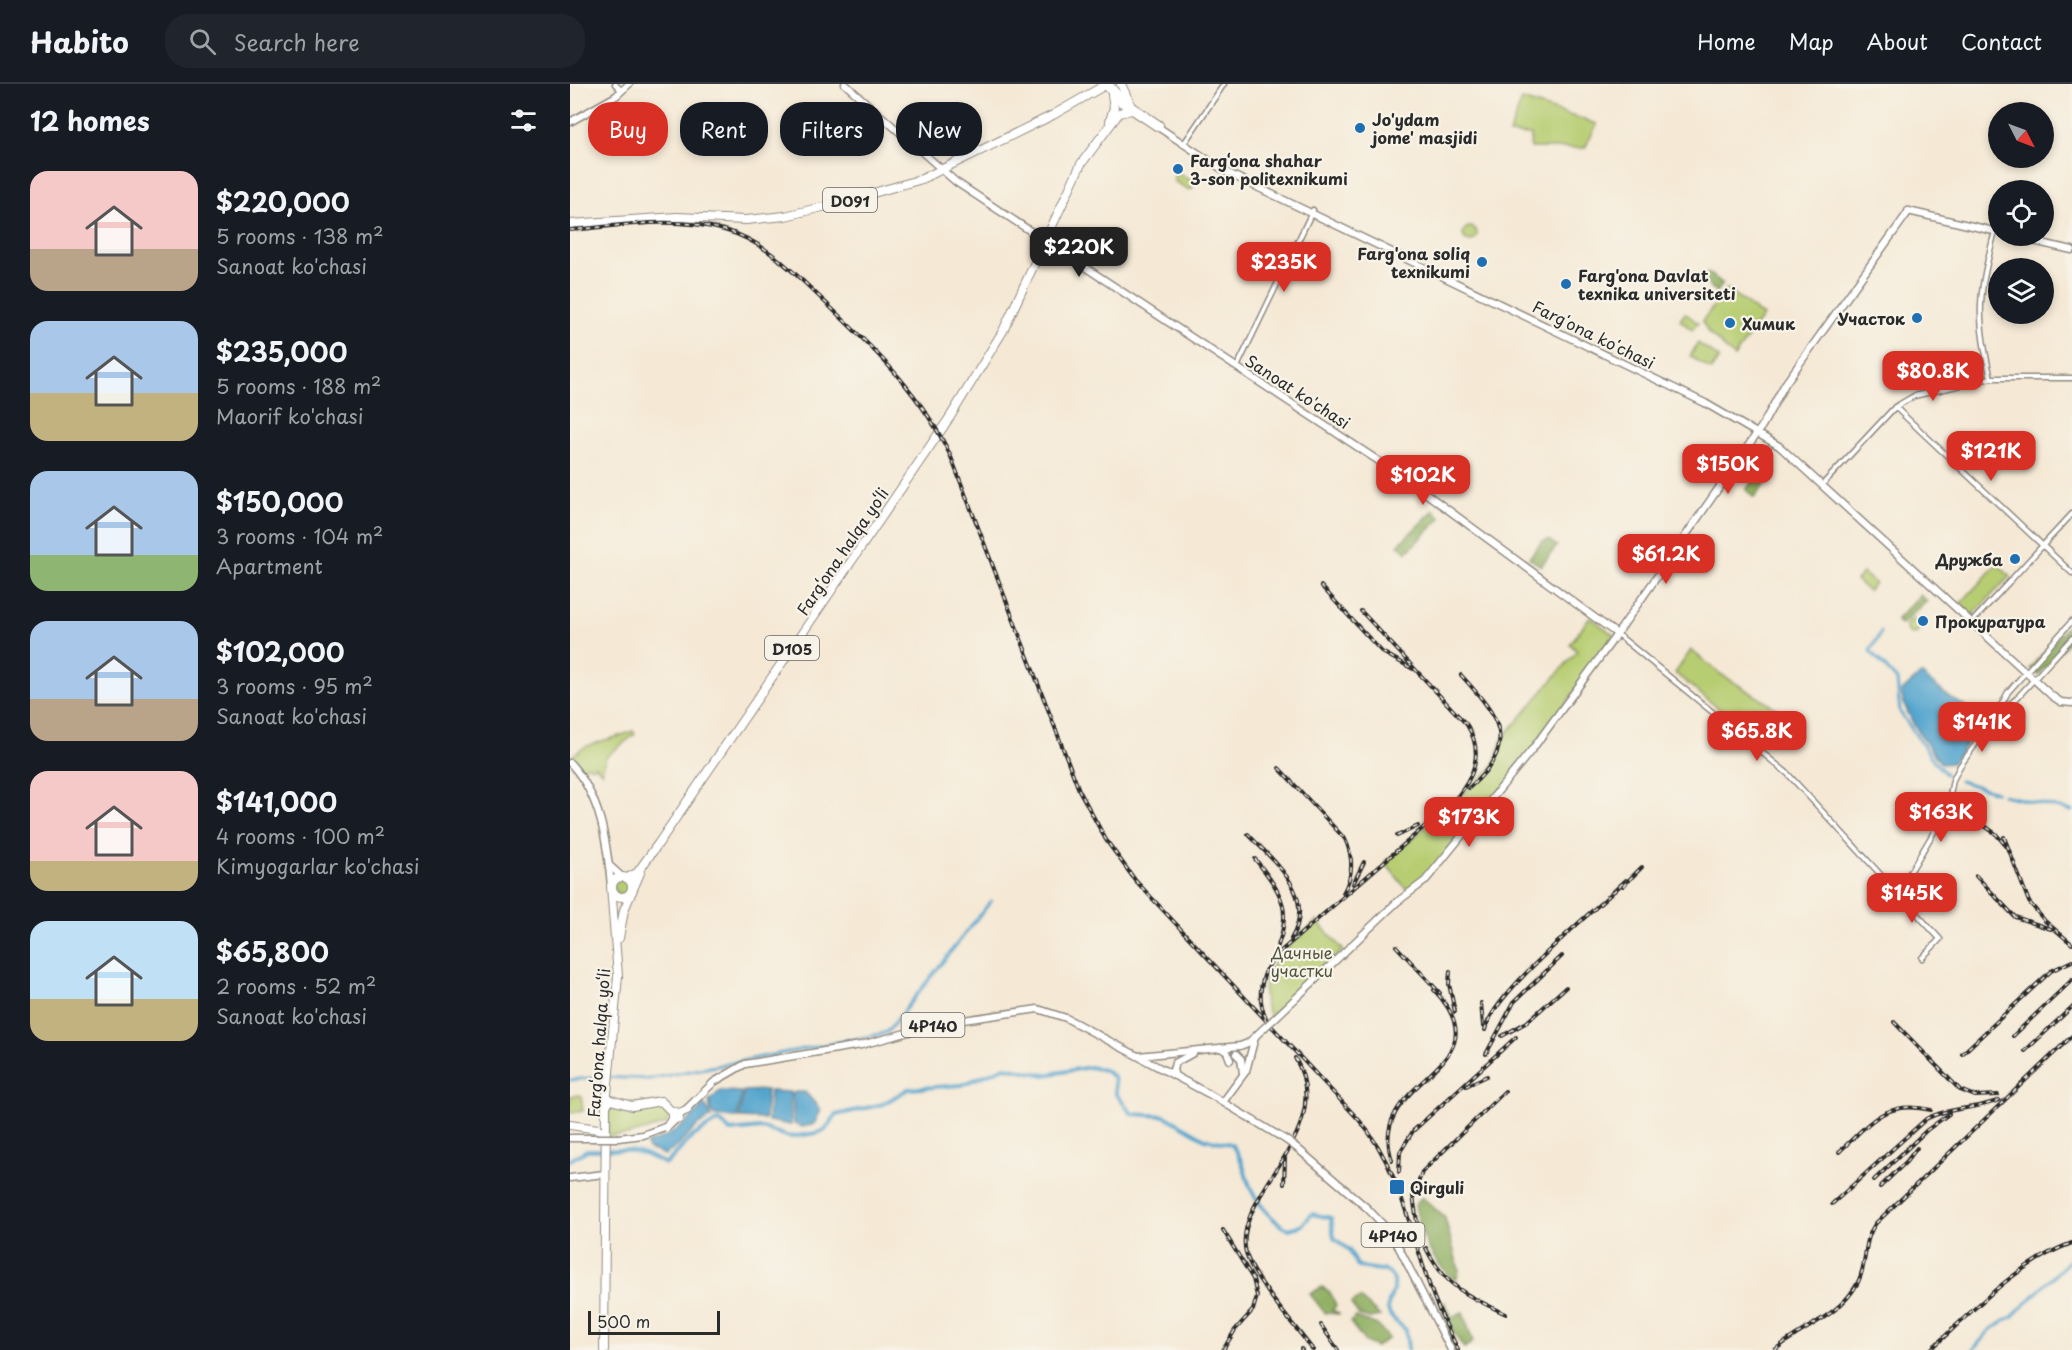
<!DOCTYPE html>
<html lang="en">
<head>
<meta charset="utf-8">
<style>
  :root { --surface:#171b24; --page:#20242c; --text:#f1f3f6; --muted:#9ea1a6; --line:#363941; --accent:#d93025 }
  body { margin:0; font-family:"Playpen Sans",sans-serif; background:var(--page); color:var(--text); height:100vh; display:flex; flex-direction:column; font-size:22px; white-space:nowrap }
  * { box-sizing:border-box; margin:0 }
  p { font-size:20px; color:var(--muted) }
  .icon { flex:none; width:33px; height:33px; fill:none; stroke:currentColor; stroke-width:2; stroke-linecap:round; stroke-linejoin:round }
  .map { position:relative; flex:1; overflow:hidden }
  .panel { display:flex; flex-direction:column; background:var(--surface); width:570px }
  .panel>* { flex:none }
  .hud { position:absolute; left:18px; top:18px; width:570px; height:54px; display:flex; gap:12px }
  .needle { width:39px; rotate:132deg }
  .buttons { position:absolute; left:1418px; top:18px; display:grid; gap:12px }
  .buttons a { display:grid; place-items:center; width:66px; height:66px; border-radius:50%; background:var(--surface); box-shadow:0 3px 9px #0003; font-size:30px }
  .scale { position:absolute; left:18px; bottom:15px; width:132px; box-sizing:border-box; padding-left:6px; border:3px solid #2b2b2b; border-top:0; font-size:16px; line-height:21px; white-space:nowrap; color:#2b2b2b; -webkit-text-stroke:4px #f7f3e8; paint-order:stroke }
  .price { position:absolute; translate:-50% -51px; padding:0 14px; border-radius:12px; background:var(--accent); color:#fff; font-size:20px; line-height:39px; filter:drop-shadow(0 2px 3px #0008) }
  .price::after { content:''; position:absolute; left:50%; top:36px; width:18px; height:14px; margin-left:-9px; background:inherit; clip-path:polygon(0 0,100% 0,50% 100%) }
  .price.selected { background:#222; color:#fff }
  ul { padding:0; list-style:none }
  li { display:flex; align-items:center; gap:18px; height:150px; padding:0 30px }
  li span { display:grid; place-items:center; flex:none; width:168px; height:120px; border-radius:18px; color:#555 }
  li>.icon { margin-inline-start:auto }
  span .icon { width:72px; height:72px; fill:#fffc; stroke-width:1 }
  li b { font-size:26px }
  h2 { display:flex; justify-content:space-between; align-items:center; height:72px; padding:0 30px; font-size:26px }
  .tag { padding:0 21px; border-radius:24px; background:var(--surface); box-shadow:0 3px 9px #0003; font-size:21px; line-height:54px }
  .tag.selected { background:var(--accent); color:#fff }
  header { display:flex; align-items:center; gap:36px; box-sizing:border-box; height:84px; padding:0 30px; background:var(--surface); border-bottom:2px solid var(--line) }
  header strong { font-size:28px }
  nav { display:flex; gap:33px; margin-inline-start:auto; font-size:21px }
  .search { width:420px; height:54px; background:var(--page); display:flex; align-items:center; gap:15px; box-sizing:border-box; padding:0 21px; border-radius:24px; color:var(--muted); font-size:22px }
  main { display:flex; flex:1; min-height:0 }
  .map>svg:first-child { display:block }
  .green { fill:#b7cd72; stroke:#717c4e; stroke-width:1.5 }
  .forest { fill:#91b064; stroke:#5e6e48; stroke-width:1.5 }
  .water { fill:#53a4ce; stroke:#3f687c; stroke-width:1.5 }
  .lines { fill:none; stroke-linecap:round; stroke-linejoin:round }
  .canal { stroke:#53a4ce; stroke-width:3 }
  .river { stroke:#53a4ce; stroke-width:4 }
  .minor-casing { stroke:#908a80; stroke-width:7 }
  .major-casing { stroke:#908a80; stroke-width:9 }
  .highway-casing { stroke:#908a80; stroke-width:10 }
  .minor { stroke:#fff; stroke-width:4 }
  .major { stroke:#fff; stroke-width:6 }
  .highway { stroke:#fff; stroke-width:8 }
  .rail-casing { stroke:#2b2b2b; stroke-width:4 }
  .rail { stroke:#f7f3e8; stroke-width:1.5; stroke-dasharray:4.5; stroke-linecap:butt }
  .major-bridge-casing { stroke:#908a80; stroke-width:9; stroke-linecap:butt }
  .major-bridge { stroke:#fff; stroke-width:6 }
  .poi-dot { fill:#1f6fb2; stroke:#f7f3e8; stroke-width:2 }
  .labels { text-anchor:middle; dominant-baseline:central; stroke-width:4.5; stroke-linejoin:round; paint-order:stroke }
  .shield { fill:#f7f3e8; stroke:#686764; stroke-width:1.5 }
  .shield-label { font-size:15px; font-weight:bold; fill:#2b2b2b }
  .poi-label { font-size:16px; font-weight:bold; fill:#2b2b2b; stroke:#f7f3e8; text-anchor:start }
  .street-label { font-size:16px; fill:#2b2b2b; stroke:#f7f3e8 }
  .park-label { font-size:16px; fill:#4e543d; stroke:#f7f3e8 }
</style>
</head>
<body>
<header>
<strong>Habito</strong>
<div class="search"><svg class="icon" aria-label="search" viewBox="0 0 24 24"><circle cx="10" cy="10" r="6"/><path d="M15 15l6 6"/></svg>Search here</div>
<nav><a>Home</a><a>Map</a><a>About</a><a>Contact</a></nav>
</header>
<main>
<section class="panel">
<h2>12 homes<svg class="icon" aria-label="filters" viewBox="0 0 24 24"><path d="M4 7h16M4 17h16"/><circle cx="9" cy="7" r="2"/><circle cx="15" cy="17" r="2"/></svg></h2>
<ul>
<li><span style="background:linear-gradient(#f6c9c9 65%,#b9a48a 0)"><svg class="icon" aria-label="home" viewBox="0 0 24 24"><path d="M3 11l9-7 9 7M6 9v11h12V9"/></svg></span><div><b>$220,000</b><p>5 rooms · 138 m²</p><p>Sanoat ko'chasi</p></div></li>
<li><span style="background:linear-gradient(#a9c7e8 60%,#c2b280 0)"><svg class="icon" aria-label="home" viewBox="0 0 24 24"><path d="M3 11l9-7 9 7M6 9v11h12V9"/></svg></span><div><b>$235,000</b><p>5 rooms · 188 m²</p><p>Maorif ko'chasi</p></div></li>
<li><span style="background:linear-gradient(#a9c7e8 70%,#8fb573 0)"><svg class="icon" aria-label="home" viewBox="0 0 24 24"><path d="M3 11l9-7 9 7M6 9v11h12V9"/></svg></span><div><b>$150,000</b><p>3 rooms · 104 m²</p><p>Apartment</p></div></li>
<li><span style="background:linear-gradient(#a9c7e8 65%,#b9a48a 0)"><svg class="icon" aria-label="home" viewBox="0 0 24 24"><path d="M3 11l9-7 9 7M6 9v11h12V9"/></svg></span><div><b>$102,000</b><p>3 rooms · 95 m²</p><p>Sanoat ko'chasi</p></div></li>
<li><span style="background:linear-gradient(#f6c9c9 75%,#c2b280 0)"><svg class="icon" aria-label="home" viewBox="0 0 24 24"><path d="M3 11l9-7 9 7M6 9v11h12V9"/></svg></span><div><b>$141,000</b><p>4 rooms · 100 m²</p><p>Kimyogarlar ko'chasi</p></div></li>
<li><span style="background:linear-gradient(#bfe0f5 65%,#c2b280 0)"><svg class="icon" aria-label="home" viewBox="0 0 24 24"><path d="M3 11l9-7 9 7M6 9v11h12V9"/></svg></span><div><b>$65,800</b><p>2 rooms · 52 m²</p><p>Sanoat ko'chasi</p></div></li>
</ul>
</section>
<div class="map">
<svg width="1502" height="1266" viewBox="0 0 1502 1266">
  <rect width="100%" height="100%" fill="#f7f3e8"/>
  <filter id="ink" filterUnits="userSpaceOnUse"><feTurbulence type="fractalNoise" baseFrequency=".0167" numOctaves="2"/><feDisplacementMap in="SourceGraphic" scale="12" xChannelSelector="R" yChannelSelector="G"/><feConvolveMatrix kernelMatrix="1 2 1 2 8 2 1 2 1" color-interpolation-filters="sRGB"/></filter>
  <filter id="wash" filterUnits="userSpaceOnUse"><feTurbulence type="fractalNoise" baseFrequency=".008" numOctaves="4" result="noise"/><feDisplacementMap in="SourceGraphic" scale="24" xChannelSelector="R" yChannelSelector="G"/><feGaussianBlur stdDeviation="1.35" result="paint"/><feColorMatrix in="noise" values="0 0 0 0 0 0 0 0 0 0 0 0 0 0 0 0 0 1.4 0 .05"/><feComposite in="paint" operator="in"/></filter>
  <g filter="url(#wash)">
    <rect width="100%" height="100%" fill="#f5e9d5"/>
    <g class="green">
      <path d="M952,16L1027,40L1015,64H960L961,51L939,50Z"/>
      <path d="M604,89H609L622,97L623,104L619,106L604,97Z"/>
      <circle cx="900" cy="150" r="7"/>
      <path d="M1157,205L1193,232L1164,273L1138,248L1132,237Z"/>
      <path d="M1115,229L1128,239L1122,246L1110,236Z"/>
      <path d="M1128,259L1149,274L1141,286L1120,272Z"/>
      <path d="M1427,480L1440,492L1402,532L1390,520Z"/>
      <path d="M1293,489L1305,499L1298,507L1286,496Z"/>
      <path d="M1020,533L1044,551C983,636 917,740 839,808L815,779L922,684L932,655L1007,567L1000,560Z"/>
      <circle cx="1343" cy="543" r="7"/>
      <path d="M1121,566L1149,589L1225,636L1213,655L1190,640L1181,651L1105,589Z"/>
      <path d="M63,647L65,650L36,673L32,689L25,681L22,684L17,681L11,687L0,675C13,657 41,657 63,647Z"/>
      <circle cx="51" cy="803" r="7"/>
      <path d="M747,837L773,866L701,932C695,926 695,918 694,910C693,877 725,857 747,837Z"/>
      <path d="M11,1011L13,1027L0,1029V1012Z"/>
      <path d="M39,1019H88L100,1028L97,1040L58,1051L38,1052Z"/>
    </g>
    <g class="forest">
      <path d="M1138,188L1153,200L1147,208L1132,196Z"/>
      <path d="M1188,390L1198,397L1184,414L1176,406Z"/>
      <path d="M864,426L871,434L837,468L828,461Z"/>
      <path d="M979,456L987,462L971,482L959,474L972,457Z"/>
      <path d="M1350,511L1357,517L1331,541L1326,536Z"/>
      <path d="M1502,537V554L1468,591L1460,584Z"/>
      <path d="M852,1113L875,1134L889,1186L886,1197C862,1179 850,1150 845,1121Z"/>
      <path d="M752,1203L760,1208L766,1222L762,1226L770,1230L755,1229L740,1210Z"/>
      <path d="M790,1214L810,1232L800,1234L789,1231L781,1220Z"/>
      <path d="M875,1218L882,1233L893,1228L903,1258L894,1264L879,1242L872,1222Z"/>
      <path d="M786,1233L807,1241L819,1254L806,1263L795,1258L780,1238Z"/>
    </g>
    <g class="water">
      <path d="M1351,590L1378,612L1416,635L1382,679L1371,680C1355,657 1337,636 1331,608Z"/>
      <path d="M197,1006L195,1035L169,1034L174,1007Z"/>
      <path d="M150,1007L172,1008L167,1034L145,1032L141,1028L139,1017Z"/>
      <path d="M200,1007L220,1008L221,1041L198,1037Z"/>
      <path d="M225,1008H235L251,1026L244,1040L232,1043L224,1040L222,1011Z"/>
      <path d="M134,1020L142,1033L128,1041L108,1062L95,1071L78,1065L76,1060C100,1053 119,1039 134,1020Z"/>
    </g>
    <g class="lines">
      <g class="canal">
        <path d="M1311,548L1300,567L1327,596L1330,628L1366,680L1376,690"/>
        <path d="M1390,697L1426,708"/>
        <path d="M1433,711L1502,727"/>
        <path d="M0,996L31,993L79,995L311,950L317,948L421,817"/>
        <path d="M1403,1266L1420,1246L1443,1232L1502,1174"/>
      </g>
      <path class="river" d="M0,1076L17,1066H55L74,1070L96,1080L122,1053L149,1036L160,1047L192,1044L220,1053L247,1049L255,1046L266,1031L313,1020L338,1005L391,1001L435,983L475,991L520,983L534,986L544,993L546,1010L562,1030L595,1032L635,1055L661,1060C673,1074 674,1087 680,1103C687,1119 703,1138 718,1145L731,1142L742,1130L761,1134L764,1154L779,1166L787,1181C796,1187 811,1183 819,1189C832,1200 817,1213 818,1225C819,1234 830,1240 836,1246L838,1266"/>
    </g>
  </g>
  <g filter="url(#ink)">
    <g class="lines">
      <g class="minor-casing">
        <g id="minor">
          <path d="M45,0L52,7"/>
          <path d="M615,58L654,0"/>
          <path d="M667,283L743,126"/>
          <path d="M1421,294C1405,231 1409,209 1425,147"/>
          <path d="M1325,323L1502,489"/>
          <path d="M1252,401L1325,323L1344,312L1421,294H1502"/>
          <path d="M1502,537L1438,608L1425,633L1446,615L1502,554"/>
          <path d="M1401,539L1502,430"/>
          <path d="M1047,550L1217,689L1370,855L1352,874"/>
          <path d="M1326,807L1333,800L1377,726L1383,696L1390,682L1425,633"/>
        </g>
      </g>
      <g class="major-casing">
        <g id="major">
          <path d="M275,0L386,98L839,397L1047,550"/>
          <path d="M0,38L46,12L59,0"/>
          <path d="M588,43L658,89L1135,319L1209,362L1482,612L1491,618L1502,619"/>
          <path d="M1338,127L1428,148"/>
          <path d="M1441,152L1502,166"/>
          <path d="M0,679C31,712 37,758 41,802"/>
          <path d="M40,782L51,792"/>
          <path d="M704,935L827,818L855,797L964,663L1047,550L1192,342L1215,300L1339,127"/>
          <path d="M651,964L657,968L660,976"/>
          <path d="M666,970L671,975L673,989"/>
          <path d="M568,972L670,962L678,959L694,944"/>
          <path d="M605,992L603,986L605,979L623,969"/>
          <path d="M653,1018L676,987L685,953"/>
          <path d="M0,1054H23"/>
          <path d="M48,1054L73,1051L100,1041L144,998L175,980L291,961L373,939L468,925L496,934L639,1010L716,1056"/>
          <path d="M727,1064L797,1124L822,1150L881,1266"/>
          <path d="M0,1094L35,1090"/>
        </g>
      </g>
      <g class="highway-casing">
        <g id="highway">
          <path d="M535,0L552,19L588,43L589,41L553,17L538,0"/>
          <path d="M551,0L560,20"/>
          <path d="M540,37L544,23L542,11"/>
          <path d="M0,140L107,133L176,136L215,132L265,120L352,95L483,31L537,0"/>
          <circle cx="52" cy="803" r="10"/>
          <path d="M57,794L67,789L88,760L380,333L433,247L511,80L549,29L561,26"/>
          <path d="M49,854L54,826L70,789"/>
          <path d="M36,1021L41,1016L62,1022L91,1017L109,1035"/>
          <path d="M102,1027L109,1029L117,1026"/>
          <path d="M0,1041L28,1045L35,1049"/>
          <path d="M97,1043L102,1035V1027"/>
          <path d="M34,1266L36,1021L48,892L41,802"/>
        </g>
      </g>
      <use href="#minor" class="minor"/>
      <use href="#major" class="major"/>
      <use href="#highway" class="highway"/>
      <g class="rail-casing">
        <g id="rail">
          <path d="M0,146C50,142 104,132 154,146C196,157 225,190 256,219C305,266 352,310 381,373L509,706L536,756L565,796L789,1036C831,1085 841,1152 863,1211C870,1230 880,1248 888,1266"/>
          <path d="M751,502L812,568L843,585"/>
          <path d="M891,591C930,634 950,659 899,704"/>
          <path d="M709,684L775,755C784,774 783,792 773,809"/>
          <path d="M1395,728L1426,750L1436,762"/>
          <path d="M678,750C706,780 747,811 721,855"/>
          <path d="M827,752L848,742"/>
          <path d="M1434,753L1459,818L1475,837L1502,860"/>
          <path d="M685,775C713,810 724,828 704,871"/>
          <path d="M1406,792L1445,833L1481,845"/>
          <path d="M783,800L794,778"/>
          <path d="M1053,802L1072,783"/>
          <path d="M826,862L870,909"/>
          <path d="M880,887L879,900L885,928"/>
          <path d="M911,919L913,942"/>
          <path d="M696,934C686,914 691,890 704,873L883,718C903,695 915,670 897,641L791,527"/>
          <path d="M1324,938L1390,1006L1405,1012L1428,1011"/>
          <path d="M915,946C923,909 1024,827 1056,796"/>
          <path d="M932,952L957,938L996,903"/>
          <path d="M1443,952L1502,896"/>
          <path d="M1455,967L1502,923"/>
          <path d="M916,970L944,918L992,872"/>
          <path d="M1392,970L1481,887L1502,877"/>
          <path d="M725,974C769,1050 661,1110 676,1169C682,1194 726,1243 743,1266"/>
          <path d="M896,1002L917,992"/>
          <path d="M1269,1068C1300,1039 1315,1015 1361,1026"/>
          <path d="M822,1076C794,993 939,986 864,906"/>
          <path d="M829,1088L830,1068L843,1047L946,953"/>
          <path d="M1304,1096L1357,1046L1379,1030"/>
          <path d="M714,1100L715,1074"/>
          <path d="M1310,1103L1336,1078L1347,1064"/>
          <path d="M1262,1120L1356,1035C1378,1023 1405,1026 1429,1016"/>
          <path d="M847,1138L843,1112L852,1088L935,1007"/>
          <path d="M856,1164C875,1203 898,1212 936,1230"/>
          <path d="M751,1241L768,1266"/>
          <path d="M731,1265L732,1266"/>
          <path d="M653,1266L665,1246L683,1226L687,1212L683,1195L653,1146"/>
          <path d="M1205,1266C1231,1243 1269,1233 1287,1200C1298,1181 1292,1157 1306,1139L1502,952"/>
          <path d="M1360,1266C1404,1226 1445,1180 1502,1159"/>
        </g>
      </g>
      <use href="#rail" class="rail"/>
      <g class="major-bridge-casing">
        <g id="major-bridge">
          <path d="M694,944L704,935"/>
          <path d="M23,1054H48"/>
          <path d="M716,1056L727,1064"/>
        </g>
      </g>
      <use href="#major-bridge" class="major-bridge"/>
    </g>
  </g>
  <g class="poi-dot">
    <circle cx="790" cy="44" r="6"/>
    <circle cx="608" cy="85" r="6"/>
    <circle cx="912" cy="178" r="6"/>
    <circle cx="996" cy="200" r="6"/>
    <circle cx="1347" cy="234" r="6"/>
    <circle cx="1160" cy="239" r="6"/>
    <circle cx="1445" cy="475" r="6"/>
    <circle cx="1353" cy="537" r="6"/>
    <rect x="819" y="1095" width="16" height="16" rx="3"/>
  </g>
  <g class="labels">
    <g class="shield">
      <rect x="253" y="104" width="54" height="24" rx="4.5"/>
      <rect x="195" y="552" width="54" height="24" rx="4.5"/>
      <rect x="331.5" y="929" width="63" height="24" rx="4.5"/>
      <rect x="791.5" y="1139" width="63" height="24" rx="4.5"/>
    </g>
    <g class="shield-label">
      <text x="280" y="116">D091</text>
      <text x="222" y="564">D105</text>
      <text x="363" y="941">4P140</text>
      <text x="823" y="1151">4P140</text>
    </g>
    <g class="poi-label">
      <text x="802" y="35">Jo'ydam<tspan x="802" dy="18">jome' masjidi</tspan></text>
      <text x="620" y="76">Farg‘ona shahar<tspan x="620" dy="18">3-son politexnikumi</tspan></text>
      <text x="900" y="169" text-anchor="end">Farg'ona soliq<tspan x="900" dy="18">texnikumi</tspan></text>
      <text x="1008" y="191">Farg'ona Davlat<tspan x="1008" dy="18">texnika universiteti</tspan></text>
      <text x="1335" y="234" text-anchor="end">Участок</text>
      <text x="1172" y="239">Химик</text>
      <text x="1433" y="475" text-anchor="end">Дружба</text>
      <text x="1365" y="537">Прокуратура</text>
      <text x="840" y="1103">Qirguli</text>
    </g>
    <g class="street-label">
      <text transform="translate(1024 250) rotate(26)">Fargʻona koʻchasi</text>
      <text transform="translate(728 307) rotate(33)">Sanoat ko'chasi</text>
      <text transform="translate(272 467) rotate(-56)">Farg‘ona halqa yo‘li</text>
      <text transform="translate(28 959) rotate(-86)">Farg‘ona halqa yo‘li</text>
    </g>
    <g class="park-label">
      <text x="732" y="868">Дачные<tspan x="732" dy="18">участки</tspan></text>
    </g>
  </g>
</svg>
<div class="buttons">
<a><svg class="needle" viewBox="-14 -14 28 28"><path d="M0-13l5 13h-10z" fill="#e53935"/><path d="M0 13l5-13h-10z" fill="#9ea1a6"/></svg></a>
<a><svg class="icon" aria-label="locate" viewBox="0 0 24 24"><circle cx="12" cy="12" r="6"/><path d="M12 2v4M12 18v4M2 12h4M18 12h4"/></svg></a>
<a><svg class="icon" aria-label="layers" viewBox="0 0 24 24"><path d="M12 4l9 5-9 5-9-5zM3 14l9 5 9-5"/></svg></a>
</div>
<div class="scale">500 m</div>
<b class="price selected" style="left:509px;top:194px">$220K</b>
<b class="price" style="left:714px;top:209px">$235K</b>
<b class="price" style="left:1363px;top:318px">$80.8K</b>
<b class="price" style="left:1421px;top:398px">$121K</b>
<b class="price" style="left:1158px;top:411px">$150K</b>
<b class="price" style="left:853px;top:422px">$102K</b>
<b class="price" style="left:1096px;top:501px">$61.2K</b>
<b class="price" style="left:1412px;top:669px">$141K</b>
<b class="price" style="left:1187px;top:678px">$65.8K</b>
<b class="price" style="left:1371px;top:759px">$163K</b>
<b class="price" style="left:899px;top:764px">$173K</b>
<b class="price" style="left:1342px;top:840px">$145K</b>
<div class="hud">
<a class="tag selected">Buy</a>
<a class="tag">Rent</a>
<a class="tag">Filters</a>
<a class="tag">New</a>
</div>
</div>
</main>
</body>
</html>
